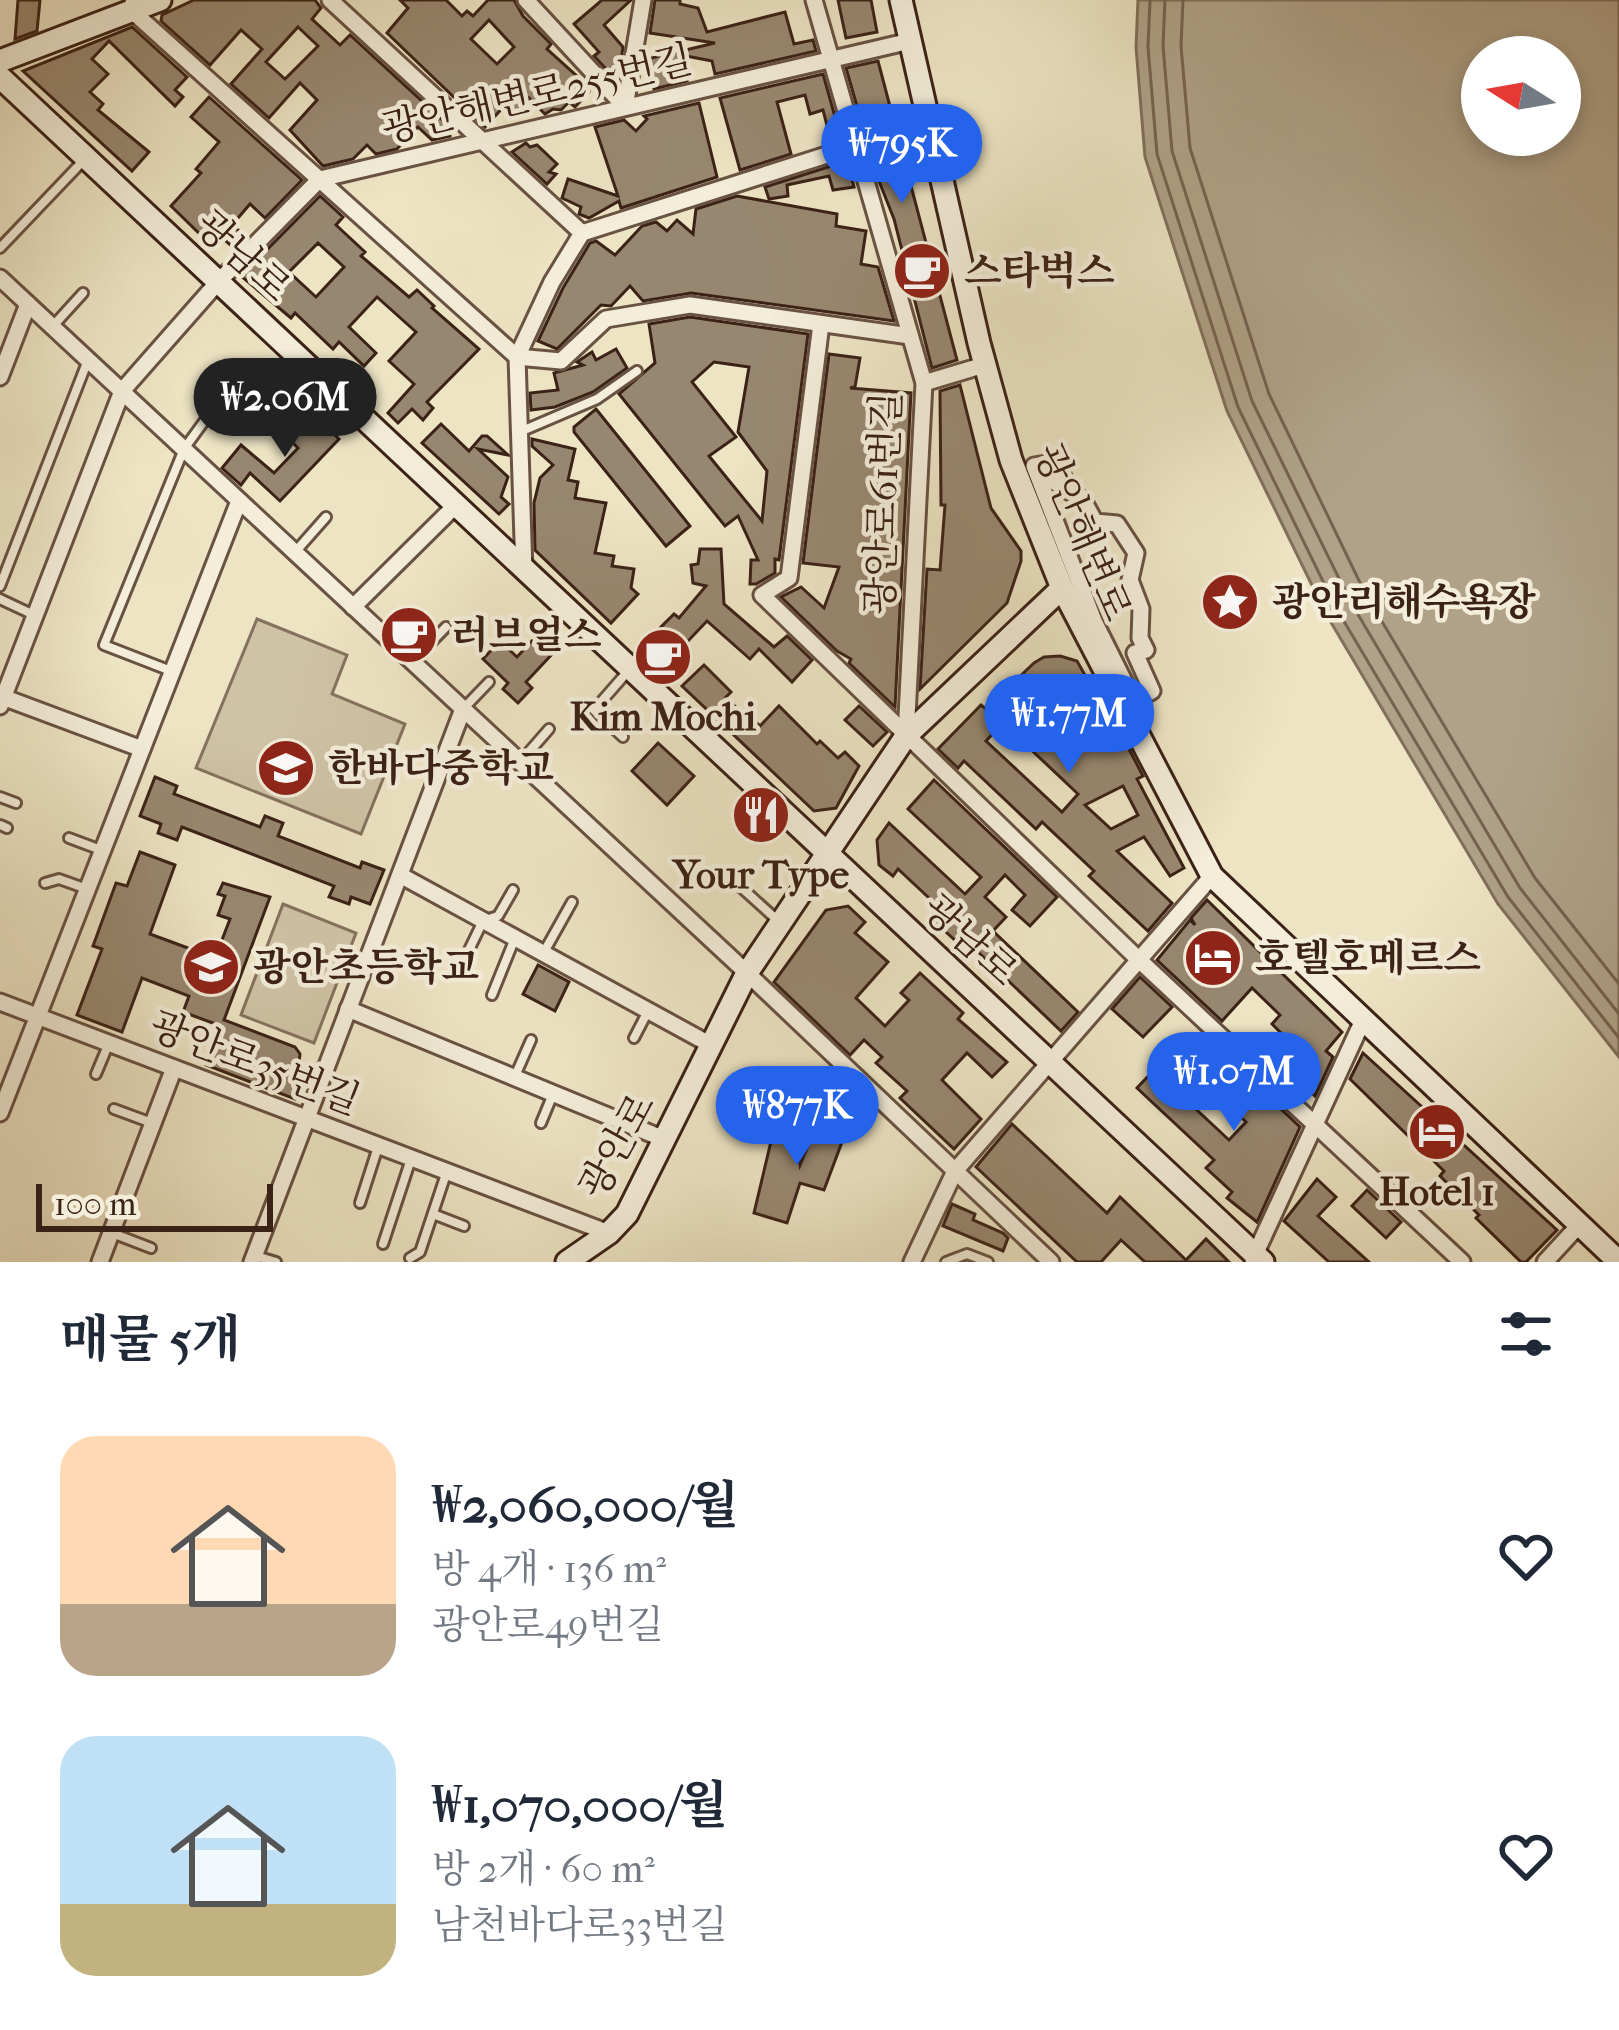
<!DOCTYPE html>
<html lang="ko">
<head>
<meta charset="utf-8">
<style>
  :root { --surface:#fff; --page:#f6f6f7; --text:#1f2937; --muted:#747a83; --accent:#2563eb }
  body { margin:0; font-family:"IM FELL French Canon","Noto Serif KR",serif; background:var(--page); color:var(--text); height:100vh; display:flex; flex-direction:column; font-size:45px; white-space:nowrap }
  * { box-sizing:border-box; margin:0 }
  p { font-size:39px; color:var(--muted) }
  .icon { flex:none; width:66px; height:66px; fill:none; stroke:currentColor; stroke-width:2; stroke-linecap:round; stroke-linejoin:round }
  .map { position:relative; height:1262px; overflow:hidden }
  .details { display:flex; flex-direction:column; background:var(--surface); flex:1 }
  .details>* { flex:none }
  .needle { width:78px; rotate:281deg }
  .controls { position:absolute; left:1461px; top:36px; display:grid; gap:24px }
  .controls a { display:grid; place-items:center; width:120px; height:120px; border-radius:50%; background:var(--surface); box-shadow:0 6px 18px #0003; font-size:60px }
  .scale { position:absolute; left:36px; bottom:30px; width:237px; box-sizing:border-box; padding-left:12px; border:6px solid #3b2216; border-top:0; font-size:33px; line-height:42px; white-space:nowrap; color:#3b2216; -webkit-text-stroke:9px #f3edd9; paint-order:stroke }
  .price { position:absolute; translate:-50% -102px; padding:0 27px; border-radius:42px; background:var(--accent); color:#fff; font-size:39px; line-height:78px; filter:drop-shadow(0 3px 6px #0008) }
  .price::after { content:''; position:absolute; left:50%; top:72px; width:36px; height:27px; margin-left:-18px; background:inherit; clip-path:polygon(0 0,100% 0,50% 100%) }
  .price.on { background:#222; color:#fff }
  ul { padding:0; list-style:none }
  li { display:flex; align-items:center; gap:36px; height:300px; padding:0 60px }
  li span { display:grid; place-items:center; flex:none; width:336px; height:240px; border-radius:36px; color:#555 }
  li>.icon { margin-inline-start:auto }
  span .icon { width:144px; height:144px; fill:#fffc; stroke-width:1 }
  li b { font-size:51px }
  h2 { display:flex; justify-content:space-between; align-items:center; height:144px; padding:0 60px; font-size:51px }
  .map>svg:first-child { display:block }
  .green { fill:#cfc3a6; stroke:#85725e; stroke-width:3 }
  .water { fill:#b0a289; stroke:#816f5b; stroke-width:3; fill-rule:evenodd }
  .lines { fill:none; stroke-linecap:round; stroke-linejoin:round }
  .shore { stroke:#766250; stroke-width:3 }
  .building { fill:#988770; stroke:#3b2216; stroke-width:3; fill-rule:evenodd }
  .lane-casing { stroke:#685242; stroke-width:14 }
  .street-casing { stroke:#685242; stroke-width:21 }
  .secondary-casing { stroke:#3b2216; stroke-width:27 }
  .lane { stroke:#f3edd9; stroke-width:8 }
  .street { stroke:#f3edd9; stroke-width:15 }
  .secondary { stroke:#f3edd9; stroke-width:21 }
  .labels { text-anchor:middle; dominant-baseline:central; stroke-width:9; stroke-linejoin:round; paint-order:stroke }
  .street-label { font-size:39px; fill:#3b2216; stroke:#f3edd9 }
  .poi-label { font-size:39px; font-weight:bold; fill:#3b2216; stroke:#f3edd9; text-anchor:start }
</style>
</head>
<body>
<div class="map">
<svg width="1619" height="1262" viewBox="0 0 1619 1262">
  <rect width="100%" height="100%" fill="#ede4c4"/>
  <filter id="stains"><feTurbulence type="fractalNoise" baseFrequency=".00167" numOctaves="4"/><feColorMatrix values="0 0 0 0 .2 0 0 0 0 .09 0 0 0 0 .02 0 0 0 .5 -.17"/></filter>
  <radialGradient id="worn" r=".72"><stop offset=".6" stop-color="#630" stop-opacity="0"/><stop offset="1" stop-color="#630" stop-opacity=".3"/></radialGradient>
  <g class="green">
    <path d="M257,619L347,655L332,694L405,724L361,834L196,768Z"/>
    <path d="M283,904L356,933L314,1043L241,1015Z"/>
  </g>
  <path class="water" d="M1138,0H1619V1057L1498,904L1326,614L1227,411L1145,157L1136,47ZM1482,57H1560V135H1482Z"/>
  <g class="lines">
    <g class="shore">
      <path d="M1150,0L1148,47L1157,154L1238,407L1336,608L1508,897L1619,1038"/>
      <path d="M1165,0L1163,46L1172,151L1252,401L1350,601L1520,888L1619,1014"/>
      <path d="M1183,0L1181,46L1190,148L1269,394L1365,593L1535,878L1619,984"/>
    </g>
  </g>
  <g class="building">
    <path d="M18,0H40L37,31L15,39Z"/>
    <path d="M194,0H315L321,8L312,19L340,45L350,35L450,127V136L432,140L418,127L397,149L376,154L367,145L353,159L323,166L290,130L317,100L300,83L269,118L231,84L262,49L241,30L210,65L161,21L162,15ZM298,27L318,46L285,79L266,62Z"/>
    <path d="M400,0H446L462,16L467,11L473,16L488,0H514L523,16L551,44L547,49L589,87V92L575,107L569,102L561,110L553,109L545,114L529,98L516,112L507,103L485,127L387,33L408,8ZM489,20L514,47L497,64L471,39Z"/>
    <path d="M602,0H631L604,25L623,47L621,61L608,71L594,56L599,52L574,24Z"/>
    <path d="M655,0H680V4L698,8L707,32L785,12L794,44L813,40L816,51L715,74L712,61L681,55L687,81L654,89L647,59L715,43L650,33Z"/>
    <path d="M838,0H871L877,32L846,38Z"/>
    <path d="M132,27L187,77L175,90L183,97L175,106L109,41L92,59L108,74L90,92L103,104L98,110L149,152L132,171L23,71Z"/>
    <path d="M878,61L957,360L932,368L894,219L877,176L846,68Z"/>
    <path d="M823,74L841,138L831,141L823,110L810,114L805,95L777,102L791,154L740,170L720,98Z"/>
    <path d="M209,97L302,180L265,218L250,204L232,225L246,237L234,248L214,231L206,240L171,206L201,173L196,169L219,142L191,117Z"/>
    <path d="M699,103L717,177L621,208L619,201L589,218L579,214L581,207L562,198L568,179L618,196L595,127L624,120L636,131L647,119L644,116Z"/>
    <path d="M526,143L530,147L537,145L557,164L549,172L556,174L547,184L512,152Z"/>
    <path d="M847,161L854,187L833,190L829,176L787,185L788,196L769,199L765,187Z"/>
    <path d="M320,196L343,217L336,225L365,252L361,256L409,297L417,290L434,306L432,308L479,349L427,402L433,408L423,420L412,409L398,423L388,413L414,384L389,361L416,332L377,297L349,327L376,353L364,366L339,342L333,349L295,313L291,318L241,276ZM318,243L344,267L316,297L289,272Z"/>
    <path d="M737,196L837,214L836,226L866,231L861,264L878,267L894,321L691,293L643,301L630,286L611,306L601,305L557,349L538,341L563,288L590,243L596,241L615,255L642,226L656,222L667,231L677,220L693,234L696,209Z"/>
    <path d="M690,317L808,334L779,560L775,559V573L756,584H750L751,560H758L738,516L725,526L619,394L655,363L649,324ZM714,362L749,367L738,432L767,471L762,521L709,456L736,437L692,382Z"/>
    <path d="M616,349L627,368L593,392L555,407L531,410L530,393L558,390L554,373L583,365L577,362L592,352L596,360Z"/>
    <path d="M829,354L860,358L855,387L850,388L911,393L895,707L849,663L851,659L837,651L781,597L801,587L824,608L839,567L803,563Z"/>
    <path d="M960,385L991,508L1021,551V561L1007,603L920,689L927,569L940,570L945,505H941L940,391Z"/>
    <path d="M596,409L690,526L666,546L574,432V427Z"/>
    <path d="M314,415L339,439L280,501L250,473L241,485L222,468L241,445L274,473L298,448L290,440Z"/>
    <path d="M441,424L469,451L482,436H487L508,455L478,449L508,477L501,497L509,504L499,514L422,443Z"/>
    <path d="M532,439L575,449L568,480L578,482L575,498L606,503L595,553L614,556L612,566L634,569L631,588L638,594L611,623L535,550L534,503L540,478L553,465L532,446Z"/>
    <path d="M700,549H721L724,604L774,647L787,636L812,660L792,682L759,649L750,659L707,621L670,660L654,645L666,631L661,627L674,614L679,618L706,586L693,583L691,565L698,564Z"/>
    <path d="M542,638L555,651L526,682L532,688L518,703L503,689L508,683L483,659L500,641L517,657L532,641L536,645Z"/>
    <path d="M1060,656L1077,661L1090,684L1094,682L1143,776L1137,779L1184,868L1170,876L1144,837L1117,851L1172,903L1148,931L1089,876L1094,871L1042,822L1036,829L964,761L958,768L938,749L981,705L986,709L1034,663L1044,657ZM1012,713L1030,735L1023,742L1078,794L1062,812L986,741ZM1123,786L1138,815L1111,829L1085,805Z"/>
    <path d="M704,665L731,692L726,697L753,725L756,722L760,726L779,706L817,744L820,741L838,758L845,752L859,766L836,808L814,811L682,686Z"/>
    <path d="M859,706L887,732L873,746L845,720Z"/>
    <path d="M658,743L694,776L667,805L632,771Z"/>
    <path d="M155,777L177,786L174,794L260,827L265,816L283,823L278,836L360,868L362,862L384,870L370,904L351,897L349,904L329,897L334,886L182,827L177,840L158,833L161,824L140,816Z"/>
    <path d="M934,780L1057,897L1030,926L1012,910L1025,895L1005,875L985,897L1006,917L993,931L1078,1012L1061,1031L976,950L971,955L935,922L944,912L898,869L893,876L879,865L877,840L889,823L965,894L981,877L908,809Z"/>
    <path d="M140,852L175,865L150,934L215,958L230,919L218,915L225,896L218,894L223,883L270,897L224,1020L295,1047L300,1054L295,1099L206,1065L221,1026L183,1012L189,996L142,978L122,1032L77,1015L102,949L93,946L116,883L127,886Z"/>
    <path d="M1207,900L1342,1032L1326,1051L1333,1057L1315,1096L1293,1075L1302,1054L1272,1024L1280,1015L1252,988L1222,1021L1157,960L1190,920L1195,925L1191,918Z"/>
    <path d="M848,906L865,922L855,933L888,962L856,998L885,1026L909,1000L901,993L920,973L963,1013L958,1019L1007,1062L992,1077L967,1053L942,1080L981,1119L954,1149L900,1098L907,1091L876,1063L882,1057L864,1040L850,1055L774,982L826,910Z"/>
    <path d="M538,965L569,982L555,1011L523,994Z"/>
    <path d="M1140,977L1172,1007L1143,1037L1112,1009Z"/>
    <path d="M1363,1053L1557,1230L1526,1262H1521L1476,1218L1479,1215L1440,1176L1444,1171L1350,1079Z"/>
    <path d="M1227,1058L1300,1127L1257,1222L1227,1198L1232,1192L1206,1168L1214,1160L1137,1088L1154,1070L1229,1140L1246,1122L1205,1083Z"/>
    <path d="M821,1115L848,1126L824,1190L800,1183L787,1223L754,1213L773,1133L795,1131L800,1165Z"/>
    <path d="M1012,1124L1107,1213L1120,1197L1186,1260L1206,1239L1229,1262H1145L1121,1240L1101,1262H1077L976,1167Z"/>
    <path d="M1317,1179L1336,1197L1318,1216L1369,1262H1329L1284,1221Z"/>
    <path d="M1367,1190L1401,1222L1386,1238L1352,1206Z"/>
    <path d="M952,1204L975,1214L973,1220L1003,1233L1008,1238L1003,1251L943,1226Z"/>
  </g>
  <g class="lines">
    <g class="lane-casing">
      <g id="lane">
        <path d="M0,248L82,162"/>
        <path d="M53,326L83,293"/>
        <path d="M522,431L597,399L637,371"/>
        <path d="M296,551L326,517"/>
        <path d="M0,586L88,360"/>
        <path d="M0,599L34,615"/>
        <path d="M413,661L446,627"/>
        <path d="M171,671L104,645L184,449L213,409"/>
        <path d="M464,708L489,682"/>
        <path d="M623,737L594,710L629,670"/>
        <path d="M521,761L549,729"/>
        <path d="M0,797L16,803"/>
        <path d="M0,825L7,828"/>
        <path d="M69,838L101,850"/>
        <path d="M733,880L776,919"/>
        <path d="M45,883L59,879L87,889"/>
        <path d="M544,952L572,902"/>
        <path d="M467,954L483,921L498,916L513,890"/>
        <path d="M492,995L515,938"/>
        <path d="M634,1038L647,1013"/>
        <path d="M96,1074L109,1043"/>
        <path d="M515,1076L531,1040"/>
        <path d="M114,1109L152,1123"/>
        <path d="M541,1123L553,1094"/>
        <path d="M360,1203L378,1147"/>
        <path d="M433,1214L464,1226"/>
        <path d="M112,1233L151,1248"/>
        <path d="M383,1244L411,1159"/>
        <path d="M256,1256L276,1262"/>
        <path d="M410,1258L420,1252L446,1174"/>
        <path d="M946,1262L967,1254L988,1262"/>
      </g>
    </g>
    <g class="street-casing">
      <g id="street">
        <path d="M330,0L582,233"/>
        <path d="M526,0L625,107"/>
        <path d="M814,0L924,383L906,736"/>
        <path d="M133,3L132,11L517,357L561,361L606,319L690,305L910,336"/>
        <path d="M625,107L643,0"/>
        <path d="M0,278L747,973L1051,1262"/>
        <path d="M821,324L789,578L762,595L1137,958L1462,1262"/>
        <path d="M0,377L28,304"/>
        <path d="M924,383L984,365"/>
        <path d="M1058,462L1063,477L1053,481L1083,500L1095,522L1117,524L1136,553L1130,580L1141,609L1140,638L1146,650L1135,653L1152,691L1134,701L1094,621L1034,466Z"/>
        <path d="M524,571L517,357L552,282L582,233L855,146"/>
        <path d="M353,607L455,506"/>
        <path d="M0,696L142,749"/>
        <path d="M0,706L122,391L218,282L320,179L910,41"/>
        <path d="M400,875L711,1045"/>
        <path d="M0,1002L609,1233"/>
        <path d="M348,1009L664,1139"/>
        <path d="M0,1113L239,501"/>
        <path d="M1253,1259L1364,1018"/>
        <path d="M100,1262L174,1068"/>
        <path d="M252,1262L463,709"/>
        <path d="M912,1262L955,1171L1212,876"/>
        <path d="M1545,1262L1580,1224"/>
      </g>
    </g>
    <g class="secondary-casing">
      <g id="secondary">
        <path d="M901,0L979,343L1011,460L1062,588L1212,876L1619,1262"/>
        <path d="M0,61L160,0"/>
        <path d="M0,77L1263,1262"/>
        <path d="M567,1262L609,1233L627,1214L747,973L906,736L1062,588"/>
      </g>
    </g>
    <use href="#lane" class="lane"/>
    <use href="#street" class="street"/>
    <use href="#secondary" class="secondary"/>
  </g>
  <defs>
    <g id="cafe-disc" transform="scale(3)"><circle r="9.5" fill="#8f2418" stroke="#f3edd9"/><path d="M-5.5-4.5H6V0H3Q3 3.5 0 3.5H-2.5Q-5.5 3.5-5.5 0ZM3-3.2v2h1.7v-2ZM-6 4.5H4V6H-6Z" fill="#fff"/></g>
    <g id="sight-disc" transform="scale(3)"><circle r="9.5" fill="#8f2418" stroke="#f3edd9"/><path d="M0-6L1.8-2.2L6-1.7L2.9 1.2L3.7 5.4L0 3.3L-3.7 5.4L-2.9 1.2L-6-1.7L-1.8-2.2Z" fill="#fff"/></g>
    <g id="school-disc" transform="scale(3)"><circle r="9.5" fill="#8f2418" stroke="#f3edd9"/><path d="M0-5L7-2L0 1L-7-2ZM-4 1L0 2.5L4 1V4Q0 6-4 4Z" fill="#fff"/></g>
    <g id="restaurant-disc" transform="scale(3)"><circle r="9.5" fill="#8f2418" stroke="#f3edd9"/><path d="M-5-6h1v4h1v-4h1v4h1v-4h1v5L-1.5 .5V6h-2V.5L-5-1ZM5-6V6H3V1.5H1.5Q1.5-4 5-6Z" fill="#fff"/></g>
    <g id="hotel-disc" transform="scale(3)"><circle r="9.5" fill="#8f2418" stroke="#f3edd9"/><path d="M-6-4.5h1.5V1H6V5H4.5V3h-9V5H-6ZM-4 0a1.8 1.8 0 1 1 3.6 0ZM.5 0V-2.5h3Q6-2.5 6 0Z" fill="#fff"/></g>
  </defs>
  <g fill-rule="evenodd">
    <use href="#cafe-disc" x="922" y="271"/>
    <use href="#sight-disc" x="1230" y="602"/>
    <use href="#cafe-disc" x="409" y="635"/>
    <use href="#cafe-disc" x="663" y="657"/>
    <use href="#school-disc" x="286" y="768"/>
    <use href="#restaurant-disc" x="761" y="815"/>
    <use href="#hotel-disc" x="1213" y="958"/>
    <use href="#school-disc" x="211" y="967"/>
    <use href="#hotel-disc" x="1437" y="1132"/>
  </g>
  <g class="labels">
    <g class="street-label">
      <text transform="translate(537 94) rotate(-13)">광안해변로255번길</text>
      <text transform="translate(243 256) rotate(43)">광남로</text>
      <text transform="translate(883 503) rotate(-88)">광안로61번길</text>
      <text transform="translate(1083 532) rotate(67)">광안해변로</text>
      <text transform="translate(970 940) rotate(43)">광남로</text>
      <text transform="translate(255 1063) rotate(21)">광안로35번길</text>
      <text transform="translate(617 1146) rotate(-61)">광안로</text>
    </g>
    <g class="poi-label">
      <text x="964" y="271">스타벅스</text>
      <text x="1272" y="602">광안리해수욕장</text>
      <text x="451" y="635">러브얼스</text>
      <text x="663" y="717" text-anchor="middle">Kim Mochi</text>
      <text x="328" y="768">한바다중학교</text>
      <text x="761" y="875" text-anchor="middle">Your Type</text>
      <text x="1255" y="958">호텔호메르스</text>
      <text x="253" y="967">광안초등학교</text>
      <text x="1437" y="1192" text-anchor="middle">Hotel 1</text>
    </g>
  </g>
  <rect width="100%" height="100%" filter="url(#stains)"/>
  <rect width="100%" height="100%" fill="url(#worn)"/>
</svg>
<div class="controls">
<a><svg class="needle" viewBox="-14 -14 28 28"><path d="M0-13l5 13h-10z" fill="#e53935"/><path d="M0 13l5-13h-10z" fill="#747a83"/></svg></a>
</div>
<div class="scale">100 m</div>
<b class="price" style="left:902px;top:206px">₩795K</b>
<b class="price on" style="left:285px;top:460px">₩2.06M</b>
<b class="price" style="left:1069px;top:776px">₩1.77M</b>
<b class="price" style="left:1234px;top:1134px">₩1.07M</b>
<b class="price" style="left:797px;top:1168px">₩877K</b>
</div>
<section class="details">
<h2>매물 5개<svg class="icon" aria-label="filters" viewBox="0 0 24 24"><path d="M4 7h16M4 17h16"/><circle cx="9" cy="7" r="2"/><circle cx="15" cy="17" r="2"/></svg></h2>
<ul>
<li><span style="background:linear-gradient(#ffd9b3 70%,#b9a48a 0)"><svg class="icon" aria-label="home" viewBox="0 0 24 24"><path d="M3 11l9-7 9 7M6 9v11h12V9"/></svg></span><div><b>₩2,060,000/월</b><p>방 4개 · 136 m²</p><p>광안로49번길</p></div><svg class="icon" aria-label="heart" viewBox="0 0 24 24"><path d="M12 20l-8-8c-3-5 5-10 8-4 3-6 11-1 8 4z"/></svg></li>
<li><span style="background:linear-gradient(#bfe0f5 70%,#c2b280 0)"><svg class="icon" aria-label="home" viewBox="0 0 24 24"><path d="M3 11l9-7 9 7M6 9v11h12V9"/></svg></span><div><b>₩1,070,000/월</b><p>방 2개 · 60 m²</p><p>남천바다로33번길</p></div><svg class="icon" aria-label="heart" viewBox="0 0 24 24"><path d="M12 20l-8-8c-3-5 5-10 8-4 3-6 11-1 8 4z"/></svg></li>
</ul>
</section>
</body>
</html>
